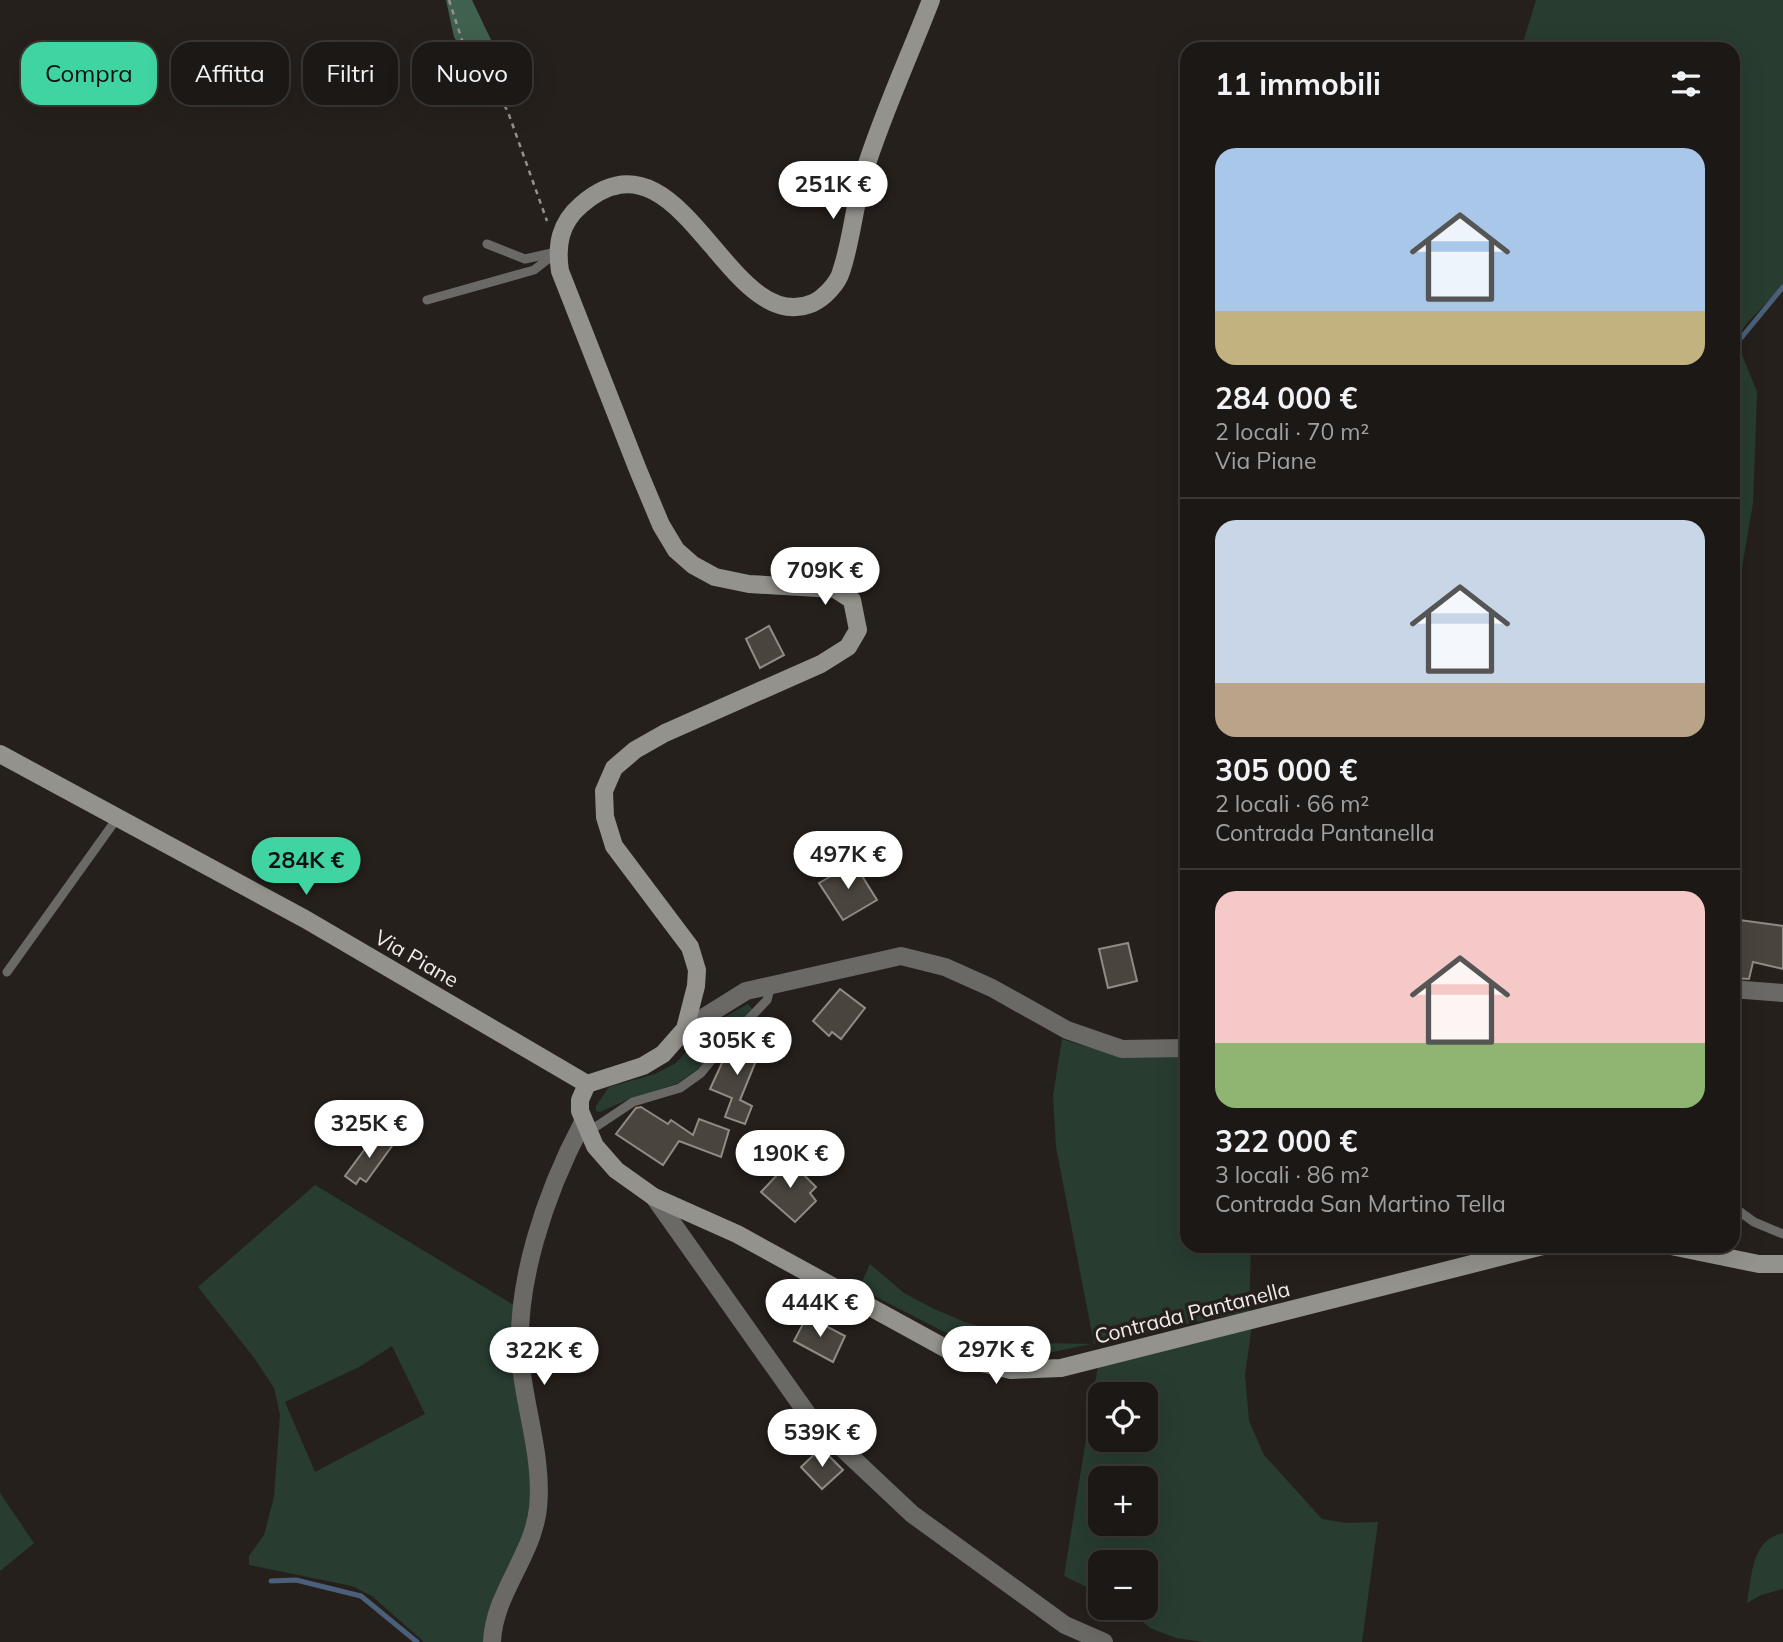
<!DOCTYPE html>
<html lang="it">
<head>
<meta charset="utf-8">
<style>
  :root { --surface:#1c1815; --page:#25211e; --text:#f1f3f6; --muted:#a0a0a0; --line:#3a3734; --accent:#3fd4a2 }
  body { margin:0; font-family:Mulish,sans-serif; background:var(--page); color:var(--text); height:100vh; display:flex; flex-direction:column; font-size:26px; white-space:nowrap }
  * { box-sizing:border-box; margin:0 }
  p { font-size:23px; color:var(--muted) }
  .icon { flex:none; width:38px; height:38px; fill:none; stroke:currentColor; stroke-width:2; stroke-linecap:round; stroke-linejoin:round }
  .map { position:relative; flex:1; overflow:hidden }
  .sheet { position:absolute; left:1180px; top:42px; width:560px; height:1211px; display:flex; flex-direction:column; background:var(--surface); border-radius:21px; box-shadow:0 7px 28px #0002,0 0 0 2px var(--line) }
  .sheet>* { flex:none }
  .hud { position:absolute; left:21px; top:42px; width:665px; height:63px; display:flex; gap:14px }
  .controls { position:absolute; left:1088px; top:1382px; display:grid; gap:14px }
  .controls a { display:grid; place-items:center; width:70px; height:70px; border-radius:14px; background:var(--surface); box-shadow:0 7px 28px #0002,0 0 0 2px var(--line); font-size:35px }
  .price { position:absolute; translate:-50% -60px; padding:0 16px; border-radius:24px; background:#fff; color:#222; font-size:23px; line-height:46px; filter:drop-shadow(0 2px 4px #0008) }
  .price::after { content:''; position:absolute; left:50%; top:42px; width:21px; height:16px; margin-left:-10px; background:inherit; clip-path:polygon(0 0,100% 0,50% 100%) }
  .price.current { background:var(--accent); color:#111 }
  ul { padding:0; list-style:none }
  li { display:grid; align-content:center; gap:14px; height:371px; padding:0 35px }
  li+li { border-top:2px solid var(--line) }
  li span { display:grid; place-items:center; height:217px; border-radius:21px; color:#555 }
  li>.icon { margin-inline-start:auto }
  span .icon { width:126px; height:126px; fill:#fffc; stroke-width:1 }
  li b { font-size:30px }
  h2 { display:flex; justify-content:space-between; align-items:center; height:84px; padding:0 35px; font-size:30px }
  .pill { padding:0 24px; border-radius:21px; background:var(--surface); box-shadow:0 7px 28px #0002,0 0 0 2px var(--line); font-size:24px; line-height:63px }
  .pill.current { background:var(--accent); color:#111 }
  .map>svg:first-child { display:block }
  .green { fill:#283c30; fill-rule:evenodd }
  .forest { fill:#40614e }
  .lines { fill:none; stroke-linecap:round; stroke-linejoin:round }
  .stream { stroke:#4a5f79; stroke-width:5 }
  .building { fill:#49443d; stroke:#908b83; stroke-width:2 }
  .path { stroke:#96908d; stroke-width:2.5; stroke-dasharray:5 5; stroke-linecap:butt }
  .lane { stroke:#6a6965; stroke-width:9 }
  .street { stroke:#6a6965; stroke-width:18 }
  .secondary { stroke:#93928c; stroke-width:18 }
  .labels { text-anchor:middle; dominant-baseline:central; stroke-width:7; stroke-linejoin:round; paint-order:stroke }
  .street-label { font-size:21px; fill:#f2edea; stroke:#26201c }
</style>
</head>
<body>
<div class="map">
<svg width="1783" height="1642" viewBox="0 0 1783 1642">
  <rect width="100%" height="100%" fill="#26201c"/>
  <g class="green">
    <path d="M1536,0H1783V286L1748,322L1733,343L1732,49H1521Z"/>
    <path d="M1741,352L1757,392L1753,503L1733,620L1732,357Z"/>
    <path d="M748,1004L753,1010L746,1020L729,1032L702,1066L678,1083L627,1100L600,1112L596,1111V1106L609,1087L655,1074L676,1063L710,1025Z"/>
    <path d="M1062,1039C1108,1055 1138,1057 1186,1053V1246H1251L1249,1311L1053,1352L1004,1349L954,1337L859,1288L870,1264L904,1293L934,1309L965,1322L1039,1343L1094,1344L1056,1147L1053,1096Z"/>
    <path d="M315,1185L517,1307L511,1343L531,1477V1504L527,1529L495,1593L487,1642H424L372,1596L352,1586L249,1565V1556L264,1535L274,1497L280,1415L274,1388L255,1359L198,1287ZM392,1346L425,1414L315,1472L285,1402L359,1367Z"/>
    <path d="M1252,1326L1245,1374L1249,1421L1264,1455L1322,1519L1347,1523L1378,1522L1362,1642H1204L1176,1638L1150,1628L1126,1608H1146V1563H1101V1594L1064,1576L1098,1365ZM1101,1395H1146V1440H1101ZM1101,1479H1146V1524H1101Z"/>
    <path d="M0,1493L34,1543L0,1571Z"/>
    <path d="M1783,1533V1589L1761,1595L1747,1603C1752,1576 1751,1540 1783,1533Z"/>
  </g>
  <path class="forest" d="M446,0H472L492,42L512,73L515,91L509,94L508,99L495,105L454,37Z"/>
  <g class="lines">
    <g class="stream">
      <path d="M1732,349L1783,287"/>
      <path d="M271,1581L296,1580L361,1596L417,1642"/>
    </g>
  </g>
  <g class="building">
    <path d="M769,626L784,655L760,668L746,639Z"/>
    <path d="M854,863L877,900L843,920L819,883Z"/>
    <path d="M1732,919L1783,926V969L1753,962L1749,979L1732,978Z"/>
    <path d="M1128,943L1137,981L1108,988L1099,949Z"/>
    <path d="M840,989L865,1008L841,1039L832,1032L829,1036L813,1021Z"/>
    <path d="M741,1037L762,1046L740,1100L752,1106L745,1124L725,1117L732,1098L710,1089L727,1052Z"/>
    <path d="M641,1107L668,1124L671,1120L693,1135L699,1119L729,1130L721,1157L679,1141L663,1165L616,1134L636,1108Z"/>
    <path d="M376,1134L392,1146L366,1182L360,1178L356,1184L345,1176Z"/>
    <path d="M786,1157L816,1187L810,1193L816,1201L795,1222L761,1192L777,1175L772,1170Z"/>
    <path d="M807,1316L845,1336L833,1362L794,1341Z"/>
    <path d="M821,1448L843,1470L822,1489L801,1467Z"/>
  </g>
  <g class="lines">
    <path class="path" d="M449,0L462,40L489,76L508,112L547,221"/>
    <g class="lane">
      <path d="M487,244L525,259L552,253"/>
      <path d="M427,300L534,270L557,252"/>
      <path d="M7,972L118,817"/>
      <path d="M588,1132L633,1102L680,1088L701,1073L724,1045L767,1000L771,985"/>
      <path d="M1732,1206L1754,1222L1783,1234"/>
    </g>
    <g class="street">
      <path d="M1732,989L1783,993"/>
      <path d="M685,1029L746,991L901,956L945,967L992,988L1067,1030L1122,1049L1186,1048"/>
      <path d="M654,1197L811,1419L912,1514L1065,1625L1104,1642"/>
      <path d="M492,1642C494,1593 533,1556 538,1508C543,1461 526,1412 521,1366C513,1286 546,1192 583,1122"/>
    </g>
    <g class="secondary">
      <path d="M0,754L305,919L587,1084"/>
      <path d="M587,1084L643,1066L663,1054L685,1029L696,986L697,970L690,947L614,846L605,817L604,791L614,768L635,750L665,733L821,664L848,647L858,630L852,600L835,589L749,584L715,577L693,565L676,550L661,525L638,470L560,271C556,245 560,223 581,205C682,117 727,340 813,303C824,298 838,283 841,272C852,240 854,205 864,173C882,115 909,57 931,0"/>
      <path d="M587,1084L580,1100V1111L595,1146L616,1170L654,1197L737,1234L965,1359L1011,1370L1061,1368L1543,1246"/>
      <path d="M1671,1246L1759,1264H1783"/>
    </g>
  </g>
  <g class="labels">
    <g class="street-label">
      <text transform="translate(417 958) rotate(30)">Via Piane</text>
      <text transform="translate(1192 1312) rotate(-14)">Contrada Pantanella</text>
    </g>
  </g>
</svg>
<div class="controls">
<a><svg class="icon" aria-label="locate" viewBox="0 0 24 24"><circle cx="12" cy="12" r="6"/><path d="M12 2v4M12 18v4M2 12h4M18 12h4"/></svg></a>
<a>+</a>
<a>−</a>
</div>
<b class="price" style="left:833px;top:221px">251K €</b>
<b class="price" style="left:825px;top:607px">709K €</b>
<b class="price" style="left:848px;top:891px">497K €</b>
<b class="price current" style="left:306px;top:897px">284K €</b>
<b class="price" style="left:737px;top:1077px">305K €</b>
<b class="price" style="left:369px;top:1160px">325K €</b>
<b class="price" style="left:790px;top:1190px">190K €</b>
<b class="price" style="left:820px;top:1339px">444K €</b>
<b class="price" style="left:996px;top:1386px">297K €</b>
<b class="price" style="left:544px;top:1387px">322K €</b>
<b class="price" style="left:822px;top:1469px">539K €</b>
<div class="hud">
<a class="pill current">Compra</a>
<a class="pill">Affitta</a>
<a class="pill">Filtri</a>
<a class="pill">Nuovo</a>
</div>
<section class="sheet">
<h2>11 immobili<svg class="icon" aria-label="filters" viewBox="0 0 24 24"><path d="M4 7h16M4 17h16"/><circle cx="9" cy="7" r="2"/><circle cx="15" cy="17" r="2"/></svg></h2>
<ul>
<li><span style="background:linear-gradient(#a9c7e8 75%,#c2b280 0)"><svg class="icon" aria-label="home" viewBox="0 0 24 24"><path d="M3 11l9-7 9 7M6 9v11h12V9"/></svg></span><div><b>284 000 €</b><p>2 locali · 70 m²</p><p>Via Piane</p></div></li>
<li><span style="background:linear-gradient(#c9d6e8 75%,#b9a48a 0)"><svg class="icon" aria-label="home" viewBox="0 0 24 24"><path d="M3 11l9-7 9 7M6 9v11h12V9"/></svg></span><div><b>305 000 €</b><p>2 locali · 66 m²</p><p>Contrada Pantanella</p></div></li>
<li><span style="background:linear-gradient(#f6c9c9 70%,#8fb573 0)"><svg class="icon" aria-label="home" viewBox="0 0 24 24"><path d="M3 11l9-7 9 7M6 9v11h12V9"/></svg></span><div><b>322 000 €</b><p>3 locali · 86 m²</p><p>Contrada San Martino Tella</p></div></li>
</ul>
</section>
</div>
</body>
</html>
